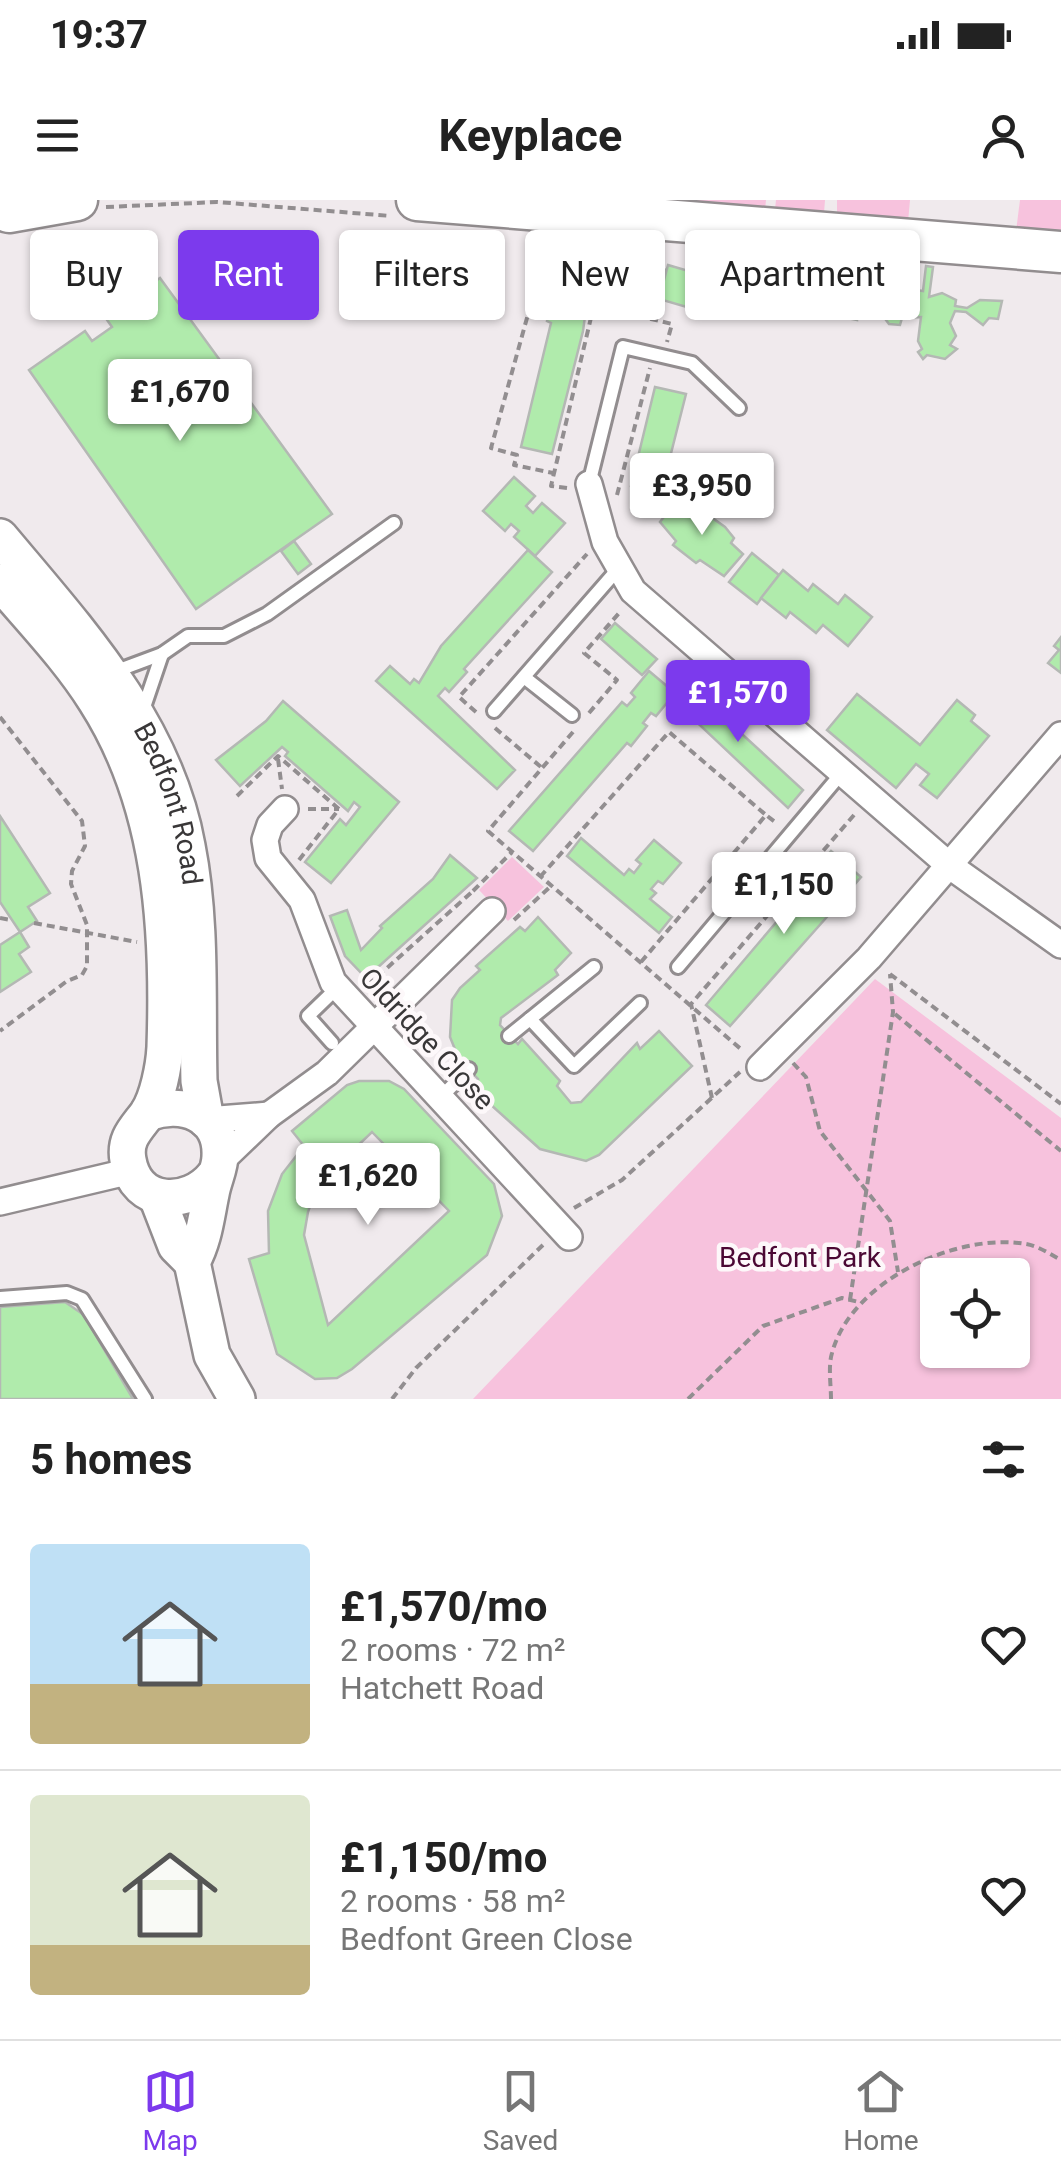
<!DOCTYPE html>
<html lang="en">
<head>
<meta charset="utf-8">
<style>
  :root { --surface:#fff; --page:#f2f2f2; --text:#222; --muted:#767676; --line:#e0e0e0; --accent:#7c3aed }
  body { margin:0; font-family:Roboto,sans-serif; background:var(--page); color:var(--text); height:100vh; display:flex; flex-direction:column; font-size:38px; white-space:nowrap }
  * { box-sizing:border-box; margin:0 }
  p { font-size:32px; color:var(--muted) }
  .icon { flex:none; width:55px; height:55px; fill:none; stroke:currentColor; stroke-width:2; stroke-linecap:round; stroke-linejoin:round }
  .map { position:relative; height:1199px; overflow:hidden }
  .details { display:flex; flex-direction:column; background:var(--surface); flex:1 }
  .details>* { flex:none }
  .top-card { position:absolute; left:30px; top:30px; width:1002px; height:90px; display:flex; gap:20px }
  .buttons { position:absolute; left:920px; top:1058px; display:grid; gap:20px }
  .buttons a { display:grid; place-items:center; width:110px; height:110px; border-radius:10px; background:var(--surface); box-shadow:0 2px 8px #0004; font-size:50px }
  .price { position:absolute; translate:-50% -85px; padding:0 22px; border-radius:10px; background:#fff; color:#222; font-size:32px; line-height:65px; filter:drop-shadow(0 2px 5px #0008) }
  .price::after { content:''; position:absolute; left:50%; top:60px; width:30px; height:22px; margin-left:-15px; background:inherit; clip-path:polygon(0 0,100% 0,50% 100%) }
  .price.current { background:var(--accent); color:#fff }
  ul { padding:0; list-style:none }
  li { display:flex; align-items:center; gap:30px; height:250px; padding:0 30px }
  li+li { border-top:2px solid var(--line) }
  li span { display:grid; place-items:center; flex:none; width:280px; height:200px; border-radius:10px; color:#555 }
  li>.icon { margin-inline-start:auto }
  span .icon { width:120px; height:120px; fill:#fffc; stroke-width:1 }
  li b { font-size:42px }
  h2 { display:flex; justify-content:space-between; align-items:center; height:120px; padding:0 30px; font-size:42px }
  .chip { padding:0 35px; border-radius:10px; background:var(--surface); box-shadow:0 2px 8px #0004; font-size:35px; line-height:90px }
  .chip.current { background:var(--accent); color:#fff }
  .status { display:flex; justify-content:space-between; align-items:center; height:70px; padding:0 50px; background:var(--surface); direction:ltr }
  .status svg { height:28px; fill:currentColor }
  header { display:flex; justify-content:space-between; align-items:center; height:130px; padding:0 30px; background:var(--surface); font-size:45px; font-weight:700 }
  .tab-bar { display:flex; justify-content:space-around; align-items:center; height:140px; border-top:2px solid var(--line); background:var(--surface); font-size:28px; color:var(--muted) }
  .tab-bar a { display:grid; justify-items:center; gap:5px }
  .tab-bar .current { color:var(--accent) }
  .map>svg:first-child { display:block }
  .green { fill:#f7c2dd; fill-rule:evenodd }
  .building { fill:#b0ebac; stroke:#b4b8b4; stroke-width:2.5; fill-rule:evenodd }
  .lines { fill:none; stroke-linecap:round; stroke-linejoin:round }
  .lane-casing { stroke:#928d8f; stroke-width:18 }
  .street-casing { stroke:#928d8f; stroke-width:30 }
  .secondary-casing { stroke:#928d8f; stroke-width:40 }
  .primary-casing { stroke:#928d8f; stroke-width:45 }
  .path { stroke:#928e90; stroke-width:4; stroke-dasharray:8 5; stroke-linecap:butt }
  .lane { stroke:#fff; stroke-width:12 }
  .street { stroke:#fff; stroke-width:25 }
  .secondary { stroke:#fff; stroke-width:35 }
  .primary { stroke:#fff; stroke-width:40 }
  .labels { text-anchor:middle; dominant-baseline:central; stroke-width:9; stroke-linejoin:round; paint-order:stroke }
  .street-label { font-size:28px; fill:#393738; stroke:#fdf8fa }
  .park-label { font-size:28px; fill:#4b0834; stroke:#fdf8fa }
</style>
</head>
<body>
<div class="status"><b>19:37</b><svg viewBox="0 0 49 12"><path d="M0 12V9h3v3zM5 12V6h3v6zM10 12V3h3v9zM15 12V0h3v12zM26 1h20v11H26zM47 4h2v5h-2z"/></svg></div>
<header><svg class="icon" aria-label="menu" viewBox="0 0 24 24"><path d="M4 6h16M4 12h16M4 18h16"/></svg>Keyplace<svg class="icon" aria-label="person" viewBox="0 0 24 24"><circle cx="12" cy="8" r="4"/><path d="M4 21q1-7 8-7t8 7"/></svg></header>
<div class="map">
<svg width="1061" height="1199" viewBox="0 0 1061 1199">
  <rect width="100%" height="100%" fill="#f0eaed"/>
  <g class="green">
    <path d="M687,0H766L765,10L686,2Z"/>
    <path d="M776,0H825L824,13L775,9Z"/>
    <path d="M837,0H910L908,22L837,17Z"/>
    <path d="M1020,0H1061V32L1016,31Z"/>
    <path d="M512,657L544,687L508,721L479,690Z"/>
    <path d="M875,779L1061,918V1199H473ZM938,1075H1012V1150H938Z"/>
  </g>
  <g class="building">
    <path d="M563,55L598,64L591,92L584,90L582,101L587,102L583,131L552,254L521,247L551,123L547,121L554,93L559,95L562,83L557,82Z"/>
    <path d="M600,57L632,65L623,100L591,92Z"/>
    <path d="M632,61L666,70L657,105L624,96Z"/>
    <path d="M904,63L918,68L916,90L923,91L926,66L933,67L929,97L942,93L956,100L955,106L967,108L980,100L1002,101L998,119L989,118L983,125L966,112L955,111L950,123L956,136L950,145L957,149L945,159L927,155L923,159L918,152L922,149L918,141L921,117L902,118L900,125L889,124L883,116L857,113V120L847,118L846,100L863,102L869,78L886,81L889,64Z"/>
    <path d="M668,65L699,74L690,108L659,99Z"/>
    <path d="M160,78L332,314L196,409L29,170L85,131L92,141L112,127L105,117Z"/>
    <path d="M655,187L686,194L661,293L631,286Z"/>
    <path d="M514,277L535,296L526,306L533,313L542,303L565,323L535,356L514,337L519,331L511,324L505,331L483,311Z"/>
    <path d="M690,302L725,327L734,338L731,343L743,354L724,376L700,360L696,363L673,345L676,341L660,322L671,308L679,314Z"/>
    <path d="M294,341L311,364L298,374L281,351Z"/>
    <path d="M528,350L552,372L464,469L467,472L449,492L445,488L438,496L515,570L497,589L376,481L390,466L410,484L414,479L419,483L441,446Z"/>
    <path d="M752,353L779,375L757,404L729,382Z"/>
    <path d="M783,370L808,391L813,384L838,404L845,395L872,417L848,446L823,425L816,433L790,412L786,418L761,398Z"/>
    <path d="M615,423L657,459L642,475L601,439Z"/>
    <path d="M1061,437V473L1048,463L1059,450L1054,446Z"/>
    <path d="M649,471L675,493L656,516L651,513L643,523L647,526L631,546L627,543L533,651L509,631L622,502L627,506L635,497L631,493Z"/>
    <path d="M685,482L803,590L788,608L671,498Z"/>
    <path d="M857,494L920,545L957,500L975,515L971,521L989,536L937,598L920,585L929,574L916,564L896,588L827,530Z"/>
    <path d="M283,501L399,602L331,683L305,662L340,619L346,625L360,607L354,602L348,611L285,556L288,552L282,547L240,586L216,560L266,521Z"/>
    <path d="M0,616L50,693L28,707L37,721L20,732L0,702Z"/>
    <path d="M581,638L624,675L629,669L634,673L641,664L636,660L654,640L681,663L663,684L658,681L651,689L656,693L650,699L672,717L659,733L567,656Z"/>
    <path d="M831,651L861,677L841,700L835,695L828,704L834,709L730,826L706,805L790,706L787,702L804,682L808,686L816,676L812,673Z"/>
    <path d="M450,655L477,678L366,778L345,756L330,716L347,710L361,750L382,728L380,726L433,679Z"/>
    <path d="M538,717L571,753L555,770L558,775L501,818L500,825L518,844L522,839L560,881L557,886L571,903L581,902L637,843L640,849L659,831L692,866L599,955L586,961L540,949L471,887L478,879L459,859L450,837L452,800L460,788L480,770L476,766L520,727L525,731Z"/>
    <path d="M20,732L29,747L19,754L31,772L0,792V745Z"/>
    <path d="M359,881H389L404,889L494,984L502,1016L487,1055L352,1169L337,1178L315,1179L277,1154L249,1059L269,1053L268,1011L282,974L304,946L292,931L347,885ZM372,932L449,1011L328,1125L304,1035L308,1012L315,991L327,975Z"/>
    <path d="M65,1102L84,1115L133,1199H0V1107Z"/>
  </g>
  <g class="lines">
    <g class="lane-casing">
      <g id="lane">
        <path d="M589,284L623,147L692,163L739,208"/>
        <path d="M111,473L162,454L188,436H224L267,414L394,323"/>
        <path d="M524,477L572,515"/>
        <path d="M494,511L618,369"/>
        <path d="M142,513L162,454"/>
        <path d="M678,767L840,575"/>
        <path d="M530,819L574,866L640,803"/>
        <path d="M509,836L594,767"/>
        <path d="M332,843L308,816L338,787"/>
        <path d="M440,898L469,869"/>
        <path d="M0,1098L67,1093L82,1099L145,1199"/>
      </g>
    </g>
    <g class="street-casing">
      <g id="street">
        <path d="M589,284L605,342L633,391L950,666L1061,745"/>
        <path d="M285,609L270,625L265,640L268,658L302,700L333,782L569,1037"/>
        <path d="M760,867L869,758L1061,535"/>
        <path d="M206,920L269,915"/>
        <path d="M220,962L269,915L327,873L492,711"/>
        <path d="M0,1002L131,971"/>
      </g>
    </g>
    <g class="secondary-casing">
      <g id="secondary">
        <path id="s1" d="M0,337C77,429 165,523 187,646C202,722 197,804 199,881L206,920"/>
        <path d="M0,382C33,421 69,458 96,501C162,604 169,729 165,847C164,866 158,898 147,914C136,929 124,939 128,960C136,1007 189,1007 214,976"/>
        <path d="M148,913C182,900 222,914 220,956C220,968 213,981 211,994C206,1018 204,1040 192,1062L212,1155L237,1199"/>
        <path d="M157,997L176,1046L192,1062"/>
      </g>
    </g>
    <g class="primary-casing">
      <g id="primary">
        <path d="M417,0L1061,52"/>
        <path d="M0,9L9,12L77,0"/>
      </g>
    </g>
    <g class="path">
      <path d="M106,7L217,2L391,16"/>
      <path d="M548,42L491,248L517,255L514,265L553,273"/>
      <path d="M567,288L551,286L594,105L672,124L667,142"/>
      <path d="M617,295L650,168"/>
      <path d="M476,512L459,497L587,354"/>
      <path d="M589,513L617,480L584,453L620,412"/>
      <path d="M0,517L82,621L85,646L72,671L71,684L87,725V766L82,775L67,781L0,831"/>
      <path d="M495,528L541,567"/>
      <path d="M573,532L488,631L742,850"/>
      <path d="M278,559L282,589"/>
      <path d="M237,596L278,556L339,609L299,660"/>
      <path d="M308,609H339"/>
      <path d="M540,677L669,532L766,615"/>
      <path d="M473,691L512,652"/>
      <path d="M0,718L11,720"/>
      <path d="M514,720L551,686"/>
      <path d="M34,723L137,742"/>
      <path d="M641,762L766,615L775,622"/>
      <path d="M890,774L1061,904"/>
      <path d="M368,785L473,691"/>
      <path d="M895,814L1061,951"/>
      <path d="M793,863L806,877L820,931L890,1021L898,1072"/>
      <path d="M712,898L691,804L854,615"/>
      <path d="M574,1008L622,980L740,872"/>
      <path d="M850,1100L893,812L890,774"/>
      <path d="M392,1199L416,1168L546,1042"/>
      <path d="M688,1199L763,1126L842,1098L859,1102"/>
      <path d="M831,1199C831,1185 828,1166 832,1153C851,1081 957,1032 1026,1044C1038,1046 1050,1054 1061,1060"/>
    </g>
    <use href="#lane" class="lane"/>
    <use href="#street" class="street"/>
    <use href="#secondary" class="secondary"/>
    <use href="#primary" class="primary"/>
  </g>
  <g class="labels">
    <g class="street-label">
      <text stroke="none"><textPath href="#s1" startOffset="320">Bedfont Road</textPath></text>
      <text transform="translate(427 839) rotate(47)">Oldridge Close</text>
    </g>
    <g class="park-label">
      <text x="800" y="1057">Bedfont Park</text>
    </g>
  </g>
</svg>
<div class="buttons">
<a><svg class="icon" aria-label="locate" viewBox="0 0 24 24"><circle cx="12" cy="12" r="6"/><path d="M12 2v4M12 18v4M2 12h4M18 12h4"/></svg></a>
</div>
<b class="price" style="left:180px;top:244px">£1,670</b>
<b class="price" style="left:702px;top:338px">£3,950</b>
<b class="price current" style="left:738px;top:545px">£1,570</b>
<b class="price" style="left:784px;top:737px">£1,150</b>
<b class="price" style="left:368px;top:1028px">£1,620</b>
<div class="top-card">
<a class="chip">Buy</a>
<a class="chip current">Rent</a>
<a class="chip">Filters</a>
<a class="chip">New</a>
<a class="chip">Apartment</a>
</div>
</div>
<section class="details">
<h2>5 homes<svg class="icon" aria-label="filters" viewBox="0 0 24 24"><path d="M4 7h16M4 17h16"/><circle cx="9" cy="7" r="2"/><circle cx="15" cy="17" r="2"/></svg></h2>
<ul>
<li><span style="background:linear-gradient(#bfe0f5 70%,#c2b280 0)"><svg class="icon" aria-label="home" viewBox="0 0 24 24"><path d="M3 11l9-7 9 7M6 9v11h12V9"/></svg></span><div><b>£1,570/mo</b><p>2 rooms · 72 m²</p><p>Hatchett Road</p></div><svg class="icon" aria-label="heart" viewBox="0 0 24 24"><path d="M12 20l-8-8c-3-5 5-10 8-4 3-6 11-1 8 4z"/></svg></li>
<li><span style="background:linear-gradient(#dfe7d0 75%,#c2b280 0)"><svg class="icon" aria-label="home" viewBox="0 0 24 24"><path d="M3 11l9-7 9 7M6 9v11h12V9"/></svg></span><div><b>£1,150/mo</b><p>2 rooms · 58 m²</p><p>Bedfont Green Close</p></div><svg class="icon" aria-label="heart" viewBox="0 0 24 24"><path d="M12 20l-8-8c-3-5 5-10 8-4 3-6 11-1 8 4z"/></svg></li>
</ul>
</section>
<nav class="tab-bar">
<a class="current"><svg class="icon" aria-label="map" viewBox="0 0 24 24"><path d="M3 6l6-2 6 2 6-2v14l-6 2-6-2-6 2zM9 4v14M15 6v14"/></svg>Map</a>
<a><svg class="icon" aria-label="saved" viewBox="0 0 24 24"><path d="M7 4h10v16l-5-4-5 4z"/></svg>Saved</a>
<a><svg class="icon" aria-label="home" viewBox="0 0 24 24"><path d="M3 11l9-7 9 7M6 9v11h12V9"/></svg>Home</a>
</nav>
</body>
</html>
